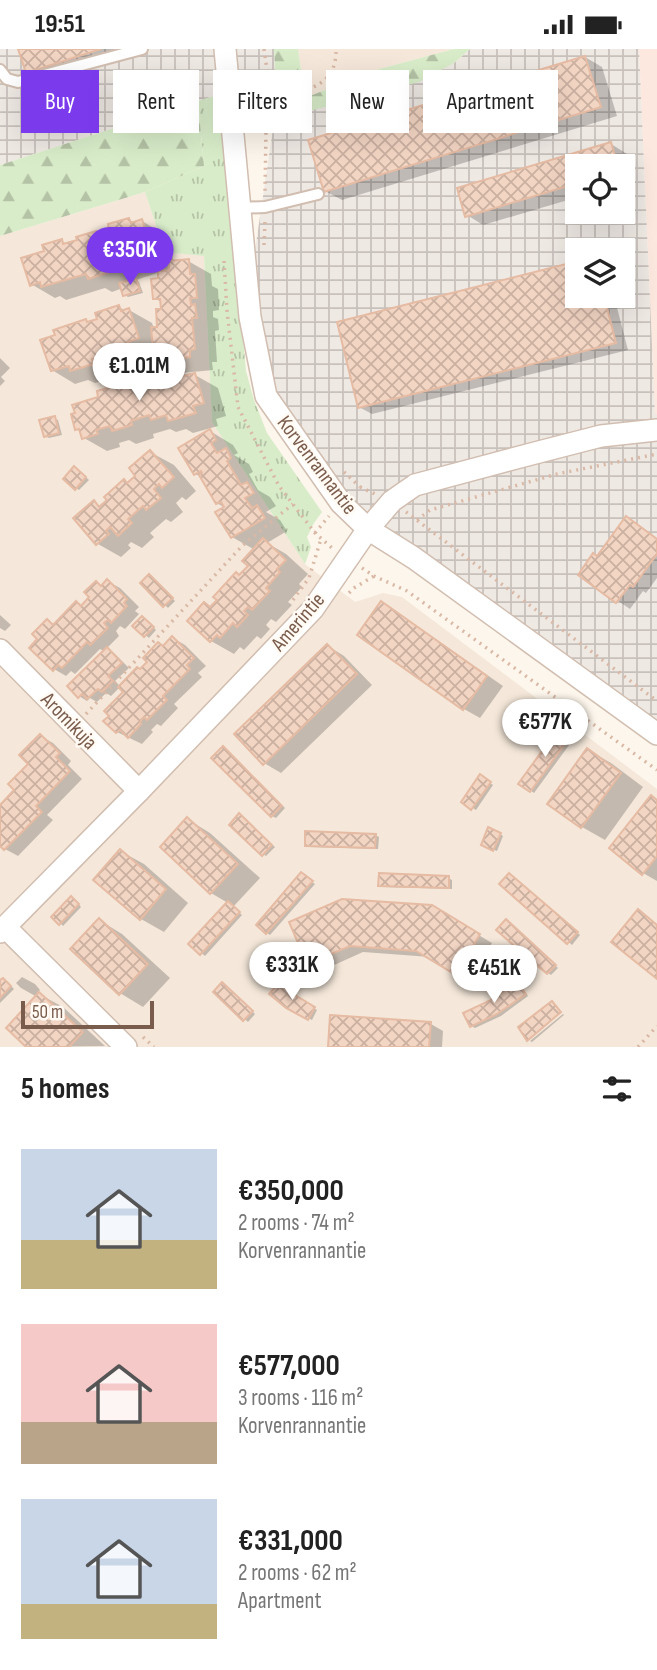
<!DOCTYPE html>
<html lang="en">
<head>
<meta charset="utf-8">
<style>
  :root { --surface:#fff; --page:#f2f2f2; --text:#222; --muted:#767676; --accent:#7c3aed }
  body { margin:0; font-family:"Sofia Sans Condensed",sans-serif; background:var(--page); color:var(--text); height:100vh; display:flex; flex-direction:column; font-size:26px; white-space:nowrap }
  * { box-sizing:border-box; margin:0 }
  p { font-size:23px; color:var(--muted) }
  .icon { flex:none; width:38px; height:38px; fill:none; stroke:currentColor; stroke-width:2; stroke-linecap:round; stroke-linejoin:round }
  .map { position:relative; height:998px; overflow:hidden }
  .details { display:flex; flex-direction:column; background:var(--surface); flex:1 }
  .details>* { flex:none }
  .top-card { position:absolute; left:21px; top:21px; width:616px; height:63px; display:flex; gap:14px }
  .fabs { position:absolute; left:565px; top:105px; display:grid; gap:14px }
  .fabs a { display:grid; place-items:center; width:70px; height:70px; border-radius:0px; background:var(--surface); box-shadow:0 7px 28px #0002; font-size:35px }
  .scale { position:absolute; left:21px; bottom:18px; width:133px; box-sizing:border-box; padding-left:7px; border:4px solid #7a5c4d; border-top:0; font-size:19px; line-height:24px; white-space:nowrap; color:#7a5c4d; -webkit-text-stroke:5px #fffaf3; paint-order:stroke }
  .price { position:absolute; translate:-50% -60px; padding:0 16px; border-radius:24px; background:#fff; color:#222; font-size:23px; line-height:46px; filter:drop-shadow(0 2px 4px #0008) }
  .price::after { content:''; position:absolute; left:50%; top:42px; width:21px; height:16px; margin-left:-10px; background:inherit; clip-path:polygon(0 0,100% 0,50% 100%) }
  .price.current { background:var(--accent); color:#fff }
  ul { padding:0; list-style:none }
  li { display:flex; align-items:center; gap:21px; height:175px; padding:0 21px }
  li span { display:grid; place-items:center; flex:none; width:196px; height:140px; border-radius:0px; color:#555 }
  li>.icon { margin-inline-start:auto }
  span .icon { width:84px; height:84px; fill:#fffc; stroke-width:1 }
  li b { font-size:30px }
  h2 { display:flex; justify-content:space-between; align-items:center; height:84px; padding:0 21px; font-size:30px }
  .chip { padding:0 24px; border-radius:0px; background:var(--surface); box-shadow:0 7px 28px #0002; font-size:24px; line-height:63px }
  .chip.current { background:var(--accent); color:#fff }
  .status { display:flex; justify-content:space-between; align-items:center; height:49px; padding:0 35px; background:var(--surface); direction:ltr }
  .status svg { height:19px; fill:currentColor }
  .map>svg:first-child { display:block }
  .residential { fill:#f5e8da }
  .commercial { fill:#fde8e0 }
  .industrial { fill:url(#industrial-grid); fill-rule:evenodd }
  .grass { fill:url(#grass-tufts) }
  .forest { fill:url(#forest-firs) }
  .shadow { fill:#0003 }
  .building { fill:url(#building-cross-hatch); stroke:#e6bba3; stroke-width:2 }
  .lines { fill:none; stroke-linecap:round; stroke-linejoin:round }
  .lane-casing { stroke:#d1beb0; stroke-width:14 }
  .street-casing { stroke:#d1beb0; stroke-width:24 }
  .path { stroke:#d9b8a5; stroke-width:3.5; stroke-dasharray:2 5; stroke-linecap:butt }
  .lane { stroke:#fff; stroke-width:10 }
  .street { stroke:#fff; stroke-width:21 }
  .labels { text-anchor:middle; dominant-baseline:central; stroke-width:5; stroke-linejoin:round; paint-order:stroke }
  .street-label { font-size:21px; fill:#7a5c4d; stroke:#fffaf3 }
</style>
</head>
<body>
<div class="status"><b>19:51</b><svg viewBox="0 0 49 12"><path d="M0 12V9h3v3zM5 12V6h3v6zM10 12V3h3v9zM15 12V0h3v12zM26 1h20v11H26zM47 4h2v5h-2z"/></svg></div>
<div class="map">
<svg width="657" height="998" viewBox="0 0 657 998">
  <defs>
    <pattern id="industrial-grid" width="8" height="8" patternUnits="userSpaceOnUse" patternTransform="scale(1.75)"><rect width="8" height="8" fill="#efe9e4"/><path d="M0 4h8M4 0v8" fill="none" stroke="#c7c0bb"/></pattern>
    <pattern id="grass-tufts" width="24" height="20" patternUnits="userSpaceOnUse" patternTransform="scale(1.75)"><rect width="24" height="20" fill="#d8ecc9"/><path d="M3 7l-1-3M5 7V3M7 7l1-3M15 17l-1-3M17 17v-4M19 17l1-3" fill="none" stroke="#b4c2a5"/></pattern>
    <pattern id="forest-firs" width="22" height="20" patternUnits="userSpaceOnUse" patternTransform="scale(1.75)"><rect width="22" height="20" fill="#d8ecc9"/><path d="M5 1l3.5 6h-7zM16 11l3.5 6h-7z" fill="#b4c2a5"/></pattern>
    <pattern id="building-cross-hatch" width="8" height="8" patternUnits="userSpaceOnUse" patternTransform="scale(1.75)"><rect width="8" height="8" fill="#f3d5c3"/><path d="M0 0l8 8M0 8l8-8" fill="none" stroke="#cab0a1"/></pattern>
  </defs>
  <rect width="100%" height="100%" fill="#fdf6ec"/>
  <g class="residential">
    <path d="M298,0H454L372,22L305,49Z"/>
    <path d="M145,143L165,203L204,206L212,373L305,515L355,553L383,544L402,548L657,740V998H0V187Z"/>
  </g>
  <path class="commercial" d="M639,0H657V366H655Z"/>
  <g class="industrial">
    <path d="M0,0H274L276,40L217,46L0,116Z"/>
    <path d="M470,0H639L655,365L657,366V686L368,480L295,400L245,269L274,73L454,14ZM578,117H623V163H578ZM578,201H623V247H578Z"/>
  </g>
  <path class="grass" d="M217,46L231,155L246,322L254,351L267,384L322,463L314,474L307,488L311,498L305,515L212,373L204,207L165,203L145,143L204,117L198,52Z"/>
  <g class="forest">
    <path d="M274,0H298L305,49L372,22L454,0H470L454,14L419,33L298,65L274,73L276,40Z"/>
    <path d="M198,52L204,117L145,143L0,187V116Z"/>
  </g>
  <g class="shadow">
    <path d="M20,0H146L44,33L28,23Z"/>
    <path d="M585,8L602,18L617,67L342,151L325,142Z"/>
    <path d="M611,95L627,105L635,130L623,134V117H578V148L483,176L467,166Z"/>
    <path d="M623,144L628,146L631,159L623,161Z"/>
    <path d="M129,171L135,174L142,172L165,186L174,213L188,212L211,225L212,237L218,240L219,261L213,262V268L218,270L219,281L215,282L217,313H212L213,321L182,324L188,327L195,326L218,339L226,367L216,370L218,377L193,384L186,380L176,383L170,380L153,385L154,389L136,395L129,391L119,394L120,398L107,402L84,389L82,383L77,380L101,349L125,336L132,339L152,326L158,329L183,322L163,310L162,302L150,306L152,310L115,323L116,328L95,334L88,331L75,335L52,321L89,274L119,258L126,262L129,261L152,274L154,280H159L163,261L162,254L155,249L160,231V223L136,231L139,233L143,244L128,248L125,246L123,239L112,243L105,239L66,251L60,247L55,249L31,235L46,203L62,192L68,196L96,184L99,186L112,182Z"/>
    <path d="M578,247H614L628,301L372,365L359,358Z"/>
    <path d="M0,309L10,319L1,328L5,332L0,337Z"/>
    <path d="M54,369L58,371L62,386L49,389L45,387Z"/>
    <path d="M210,382L233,396L238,404L234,406L249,415L253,423L249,425L258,441L270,448L276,457L266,463L280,471L287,482L267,494L286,505L308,525L299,535L302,538L288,553L292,556L276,573L271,570L266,576L270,580L261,590L257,587L244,601L240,598L234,605L211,592L212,559L250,517L255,501L232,488L225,459L217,454L202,428L195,425Z"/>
    <path d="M150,403L174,416L196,442L186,451L182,448L176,454L183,463L171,473L166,470L150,484L154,488L142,499L131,493L128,496L131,499L121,508L98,495L76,469L94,453L102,458L138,427Z"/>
    <path d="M78,421L89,431L79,441L76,439Z"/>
    <path d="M626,469L657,490V529L646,544L643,542L630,560L580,526L597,509Z"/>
    <path d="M153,529L175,552L168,559L165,556Z"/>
    <path d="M107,532L120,539L139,558L135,562L139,565L125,580L120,577L116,582L119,587L106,600L115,605L129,619L115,632L120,637L141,622L173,589L185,596L206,617L198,624L202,628L174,655L178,659L161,677L157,675L151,681L153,683L142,695L117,683L126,643L120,638L111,647L106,644L97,653L90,649L87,652L79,647L105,603L100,600L75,625L71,622L66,627L54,620L40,590L48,572L55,576L82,558L92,548L96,534L102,538Z"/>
    <path d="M382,554L398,564L503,637L480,669L464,660Z"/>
    <path d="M0,566L11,576L5,582L0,579Z"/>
    <path d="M146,571L156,581L149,589L135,577Z"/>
    <path d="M328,597L344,607L372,636L281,724L264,714Z"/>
    <path d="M565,681L575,688L534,744L521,734Z"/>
    <path d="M40,687L53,694L71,712L68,716L82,730L47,766L53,771L18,807L5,800L0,795V758L17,741L30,715Z"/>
    <path d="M226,701L285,759L276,769L272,767Z"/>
    <path d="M588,701L611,714L643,738L605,791L582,778L549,754Z"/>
    <path d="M481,728L493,736L476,761L463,753Z"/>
    <path d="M657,752V832L643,824Z"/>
    <path d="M243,769L275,798L266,807L263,805Z"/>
    <path d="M187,770L210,784L260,829L233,858L242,866L205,907L191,895L228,854L211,844Z"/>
    <path d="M500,785L503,787L497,802L486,798Z"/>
    <path d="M375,786L379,788L378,800L310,798L306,796Z"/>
    <path d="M120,802L144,815L188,854L164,883L141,870L96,831Z"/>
    <path d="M301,826L315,835L270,886L267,884Z"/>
    <path d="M513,828L580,886L572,896L502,835Z"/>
    <path d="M448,829L452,831V840L383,838L380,836Z"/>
    <path d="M75,851L81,858L63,877L60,874Z"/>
    <path d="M431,858L492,894L470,931L430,908L363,903L321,922L309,914Z"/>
    <path d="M99,871L122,885L170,929L143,958L120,944Z"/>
    <path d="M509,874L558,919L551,926L548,924Z"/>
    <path d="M22,928L35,935L40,941L37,944L63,958L105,997L28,998L37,948L21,939L16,934Z"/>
    <path d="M7,933L14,940L0,954V934Z"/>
    <path d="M517,935L521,937L528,947L501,967L475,979L471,977L490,953Z"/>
    <path d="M226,937L255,965L248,973L215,943Z"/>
    <path d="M299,951L317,961L312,971L287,958Z"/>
    <path d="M563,965L564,966L532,993L530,992Z"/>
    <path d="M431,975L443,982L442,998H330Z"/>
  </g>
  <g class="building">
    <path d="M18,0H101L26,24Z"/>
    <path d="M585,7L601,58L324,143L308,91Z"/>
    <path d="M611,93L618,117H578V134L465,168L457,139Z"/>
    <path d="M129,169L131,174L142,170L153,205L109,219L110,223L88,230L86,225L41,238L40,233L30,237L21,209L44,202L42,196L62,190L63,195L77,191L76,188L96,182L97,185L109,181L108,175Z"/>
    <path d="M189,210L190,225H195L197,249H190L191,256L195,255L197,269H192L195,300L190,301V308L161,311L160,299L153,300L151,278H157L156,260H161L160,250H153L151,230L158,229V222L169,221V212Z"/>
    <path d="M578,212V247H604L616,294L358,359L337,273Z"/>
    <path d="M136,229L140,242L123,247L119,234Z"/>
    <path d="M119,256L121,262L129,259L139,289L128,293L130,297L92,310L94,315L70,322L69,317L51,322L40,291L55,286L53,281L86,270L87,273L97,270L95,264Z"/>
    <path d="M181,321L183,327L195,324L204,354L193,357L196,364L168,372L166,366L151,371L149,366L131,372L132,376L112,382L110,377L96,381L98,385L82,390L79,380L75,381L71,365L75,364L72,356L98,348L97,342L125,334L127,339L134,337L133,330L152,324L154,329Z"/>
    <path d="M55,367L59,384L44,388L39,371Z"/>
    <path d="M210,380L216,391L211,394L217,404L226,399L231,409L227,412L241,436L247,433L254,444L245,449L252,459L257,456L265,469L231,489L215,463L224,458L221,453L216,455L199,426L202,424L201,422L194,426L178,399Z"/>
    <path d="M150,401L174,428L162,439L159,435L154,440L161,449L146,461L143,457L128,470L132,474L118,487L110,478L106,482L109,485L96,496L73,469L94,451L99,458L107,451L104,448L124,430L127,434L135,427L129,419Z"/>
    <path d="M74,417L86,428L75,441L63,430Z"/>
    <path d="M626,467L657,490V505L633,538L630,536L616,554L578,526L593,504L597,507Z"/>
    <path d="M263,489L286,511L277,520L280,523L266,539L270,542L252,561L248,558L244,562L248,566L237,578L233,574L220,589L217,586L210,593L187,572L204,553L210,558L217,551L213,548L236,523L239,526L248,517L242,512Z"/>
    <path d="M149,525L173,549L163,558L140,534Z"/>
    <path d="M107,530L127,550L124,554L127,557L111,574L108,571L104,574L108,579L90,596L87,593L62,619L58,616L53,622L29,599L37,590L32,585L47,570L53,576L76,552L81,557L89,548L84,543L96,532L101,537Z"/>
    <path d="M381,552L487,627L463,661L357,586Z"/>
    <path d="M142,567L154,578L144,588L132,577Z"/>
    <path d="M172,587L194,609L187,616L190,620L163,647L167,651L147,671L144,668L140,673L141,675L128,689L120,681L116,684L103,672L109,667L104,662L123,643L118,638L137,618L140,620L147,613L143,609L158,593L163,597Z"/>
    <path d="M327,595L357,625L263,716L234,685Z"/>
    <path d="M107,598L122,614L108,627L113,632L102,643L98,640L87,650L82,645L78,649L67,637Z"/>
    <path d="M561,676L572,685L530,743L518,735Z"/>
    <path d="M40,685L60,704L56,708L70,722L36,757L42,763L4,801L0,797V756L14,741L8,735L28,715L19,706Z"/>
    <path d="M223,697L282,757L271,768L211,709Z"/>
    <path d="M587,699L621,724L581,779L547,755Z"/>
    <path d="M480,725L491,733L471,761L461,753Z"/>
    <path d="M651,746L657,751V807L642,826L609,799Z"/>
    <path d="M239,764L272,796L262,807L229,776Z"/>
    <path d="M187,768L238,815L210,845L160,798Z"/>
    <path d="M488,778L501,784L493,802L481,796Z"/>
    <path d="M305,782L376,785L375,799L305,797Z"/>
    <path d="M120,800L166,840L140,871L93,831Z"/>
    <path d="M301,823L313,832L266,885L256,876Z"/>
    <path d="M379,824L449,827V839L378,837Z"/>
    <path d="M509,824L578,883L567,895L499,835Z"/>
    <path d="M71,847L79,855L59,876L51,868Z"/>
    <path d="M342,850L432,856L480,885L456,926L416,902L350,897L307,915L289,873Z"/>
    <path d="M228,852L240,863L200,906L188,895Z"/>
    <path d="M638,860L657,876V930L611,893Z"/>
    <path d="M99,869L148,915L119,946L70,900Z"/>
    <path d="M506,870L556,916L547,925L496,881Z"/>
    <path d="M3,929L11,937L0,949V931Z"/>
    <path d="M222,933L253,962L243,972L213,943Z"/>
    <path d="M517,933L526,945L497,965L470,978L463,964L489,952Z"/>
    <path d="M279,934L295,946L315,958L308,971L286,959L269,945Z"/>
    <path d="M39,943L83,983L69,998H26L6,979Z"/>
    <path d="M552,952L561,963L527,992L518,978Z"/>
    <path d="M330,966L431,973L429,998H328Z"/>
  </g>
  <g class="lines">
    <g class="lane-casing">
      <g id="lane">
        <path d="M0,21L7,30L18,33L142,0"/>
        <path d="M240,159L265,158L318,145"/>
      </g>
    </g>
    <g class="street-casing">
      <g id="street">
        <path d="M225,0L250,268L266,347L341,454L368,480L414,509L657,685"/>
        <path d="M0,601L139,742"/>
        <path d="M5,878L126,998"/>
        <path d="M0,883L139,742L313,560L368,480L392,452L415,436L535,404L601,387L657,381"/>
      </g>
    </g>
    <g class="path">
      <path d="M264,0L267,21L265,143"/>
      <path d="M266,48C298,42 337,43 336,0"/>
      <path d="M264,196L265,172"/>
      <path d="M224,212L227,262L238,358L279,437L315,484L332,499"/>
      <path d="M344,423L360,438"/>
      <path d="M360,438L375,445"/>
      <path d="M406,463L657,652"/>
      <path d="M417,471L430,461L557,425L657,405"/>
      <path d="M315,484L329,467"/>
      <path d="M362,519L374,527L407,542L657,721"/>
      <path d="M349,544L354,539L374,527"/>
      <path d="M293,551L309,529L321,490"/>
      <path d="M86,665L243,496L293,455"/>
      <path d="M143,988L154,998"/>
      <path d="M638,998L657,977"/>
    </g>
    <use href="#lane" class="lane"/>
    <use href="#street" class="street"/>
  </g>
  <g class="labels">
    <g class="street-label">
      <text transform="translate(317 416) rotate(53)">Korvenrannantie</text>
      <text transform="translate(298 573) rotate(-49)">Amerintie</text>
      <text transform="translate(69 672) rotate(46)">Aromikuja</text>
    </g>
  </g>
</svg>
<div class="fabs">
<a><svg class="icon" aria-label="locate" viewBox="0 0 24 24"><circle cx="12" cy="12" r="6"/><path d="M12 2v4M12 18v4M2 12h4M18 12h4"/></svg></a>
<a><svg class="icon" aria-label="layers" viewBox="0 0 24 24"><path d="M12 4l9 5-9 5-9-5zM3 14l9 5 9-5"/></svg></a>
</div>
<div class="scale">50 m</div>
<b class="price current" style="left:130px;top:238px">€350K</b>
<b class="price" style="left:139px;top:354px">€1.01M</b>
<b class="price" style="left:545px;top:710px">€577K</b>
<b class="price" style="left:292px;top:953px">€331K</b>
<b class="price" style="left:494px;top:956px">€451K</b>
<div class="top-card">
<a class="chip current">Buy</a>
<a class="chip">Rent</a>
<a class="chip">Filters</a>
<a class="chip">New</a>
<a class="chip">Apartment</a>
</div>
</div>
<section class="details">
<h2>5 homes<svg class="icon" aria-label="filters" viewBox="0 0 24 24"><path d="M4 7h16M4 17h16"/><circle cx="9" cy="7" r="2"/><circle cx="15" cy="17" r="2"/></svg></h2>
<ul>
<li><span style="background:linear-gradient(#c9d6e8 65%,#c2b280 0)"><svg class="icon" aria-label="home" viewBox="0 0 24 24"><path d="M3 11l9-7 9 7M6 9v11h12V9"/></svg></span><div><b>€350,000</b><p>2 rooms · 74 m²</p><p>Korvenrannantie</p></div></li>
<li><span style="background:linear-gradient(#f6c9c9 70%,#b9a48a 0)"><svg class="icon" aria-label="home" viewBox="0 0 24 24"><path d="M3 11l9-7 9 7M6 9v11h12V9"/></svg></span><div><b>€577,000</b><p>3 rooms · 116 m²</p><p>Korvenrannantie</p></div></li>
<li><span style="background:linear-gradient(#c9d6e8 75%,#c2b280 0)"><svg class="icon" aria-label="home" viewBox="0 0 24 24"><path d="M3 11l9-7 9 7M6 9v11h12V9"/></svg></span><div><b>€331,000</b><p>2 rooms · 62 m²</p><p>Apartment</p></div></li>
</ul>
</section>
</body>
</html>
